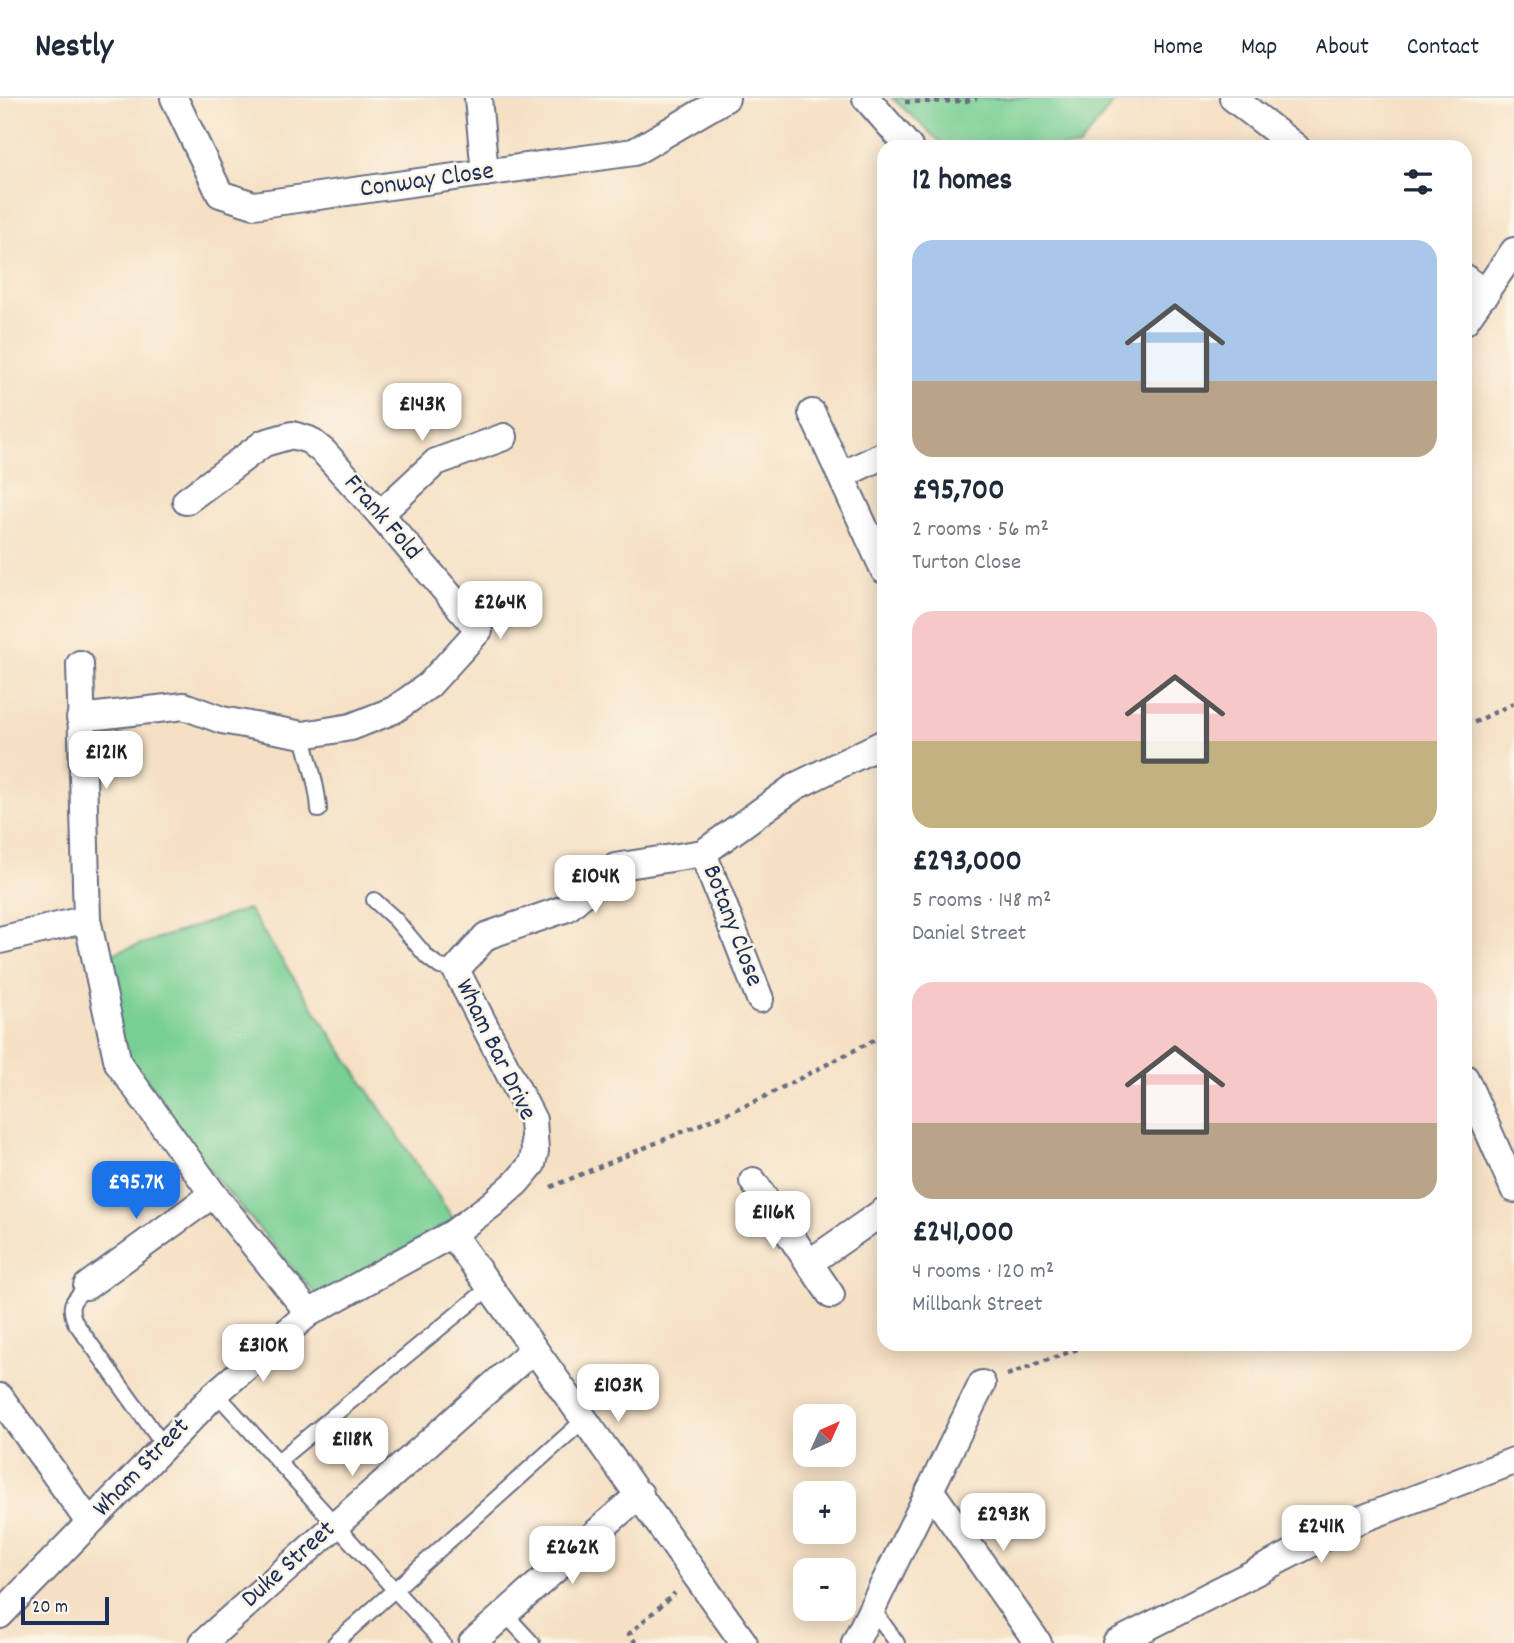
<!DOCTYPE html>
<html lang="en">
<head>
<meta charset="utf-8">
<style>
  :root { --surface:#fff; --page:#f6f6f7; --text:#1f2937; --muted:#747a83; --line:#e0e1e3; --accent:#1a73e8 }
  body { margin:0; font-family:Dekko,sans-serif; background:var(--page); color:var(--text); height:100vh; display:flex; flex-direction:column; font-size:26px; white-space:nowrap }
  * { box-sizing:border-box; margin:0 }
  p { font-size:23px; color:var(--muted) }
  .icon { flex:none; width:38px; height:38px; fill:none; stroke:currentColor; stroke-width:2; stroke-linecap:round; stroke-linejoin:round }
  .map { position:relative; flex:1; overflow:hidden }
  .panel { position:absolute; left:877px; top:42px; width:595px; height:1211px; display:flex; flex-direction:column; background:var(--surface); border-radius:21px; box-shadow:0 4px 18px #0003 }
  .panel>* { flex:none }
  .needle { width:46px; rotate:45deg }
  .tools { position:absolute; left:793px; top:1306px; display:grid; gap:14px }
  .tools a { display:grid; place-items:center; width:63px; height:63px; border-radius:14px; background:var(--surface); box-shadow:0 4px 18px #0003; font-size:35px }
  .scale { position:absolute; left:21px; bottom:18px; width:88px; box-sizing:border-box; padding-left:7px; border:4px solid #1b2f5e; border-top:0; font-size:19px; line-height:24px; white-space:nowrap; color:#1b2f5e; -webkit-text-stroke:5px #fcf5e5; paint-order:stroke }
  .price { position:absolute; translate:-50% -60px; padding:0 16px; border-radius:14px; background:#fff; color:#222; font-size:23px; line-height:46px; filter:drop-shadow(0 2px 4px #0008) }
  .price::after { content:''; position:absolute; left:50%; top:42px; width:21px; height:16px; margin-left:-10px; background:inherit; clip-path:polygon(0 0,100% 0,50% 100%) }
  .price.active { background:var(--accent); color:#fff }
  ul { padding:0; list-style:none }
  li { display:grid; align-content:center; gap:14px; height:371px; padding:0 35px }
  li span { display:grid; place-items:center; height:217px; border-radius:21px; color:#555 }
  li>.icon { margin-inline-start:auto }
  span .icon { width:126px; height:126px; fill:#fffc; stroke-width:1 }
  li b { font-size:30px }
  h2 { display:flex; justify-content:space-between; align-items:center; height:84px; padding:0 35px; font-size:30px }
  header { display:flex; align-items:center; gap:42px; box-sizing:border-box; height:98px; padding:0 35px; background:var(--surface); border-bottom:2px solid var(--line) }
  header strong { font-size:33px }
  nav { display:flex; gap:38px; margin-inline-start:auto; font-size:24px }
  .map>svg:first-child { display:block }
  .green { fill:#78cf94; stroke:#4a7f79; stroke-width:2 }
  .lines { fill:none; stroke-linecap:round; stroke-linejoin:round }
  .service-casing { stroke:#676d82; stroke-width:18 }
  .minor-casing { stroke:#676d82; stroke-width:30 }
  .path { stroke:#676d82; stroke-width:4.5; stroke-dasharray:5 5; stroke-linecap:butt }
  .service { stroke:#fff; stroke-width:14 }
  .minor { stroke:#fff; stroke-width:26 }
  .labels { text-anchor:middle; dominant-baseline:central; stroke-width:5; stroke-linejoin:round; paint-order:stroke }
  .street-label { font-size:26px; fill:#1b2f5e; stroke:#fcf5e5 }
</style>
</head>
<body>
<header>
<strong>Nestly</strong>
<nav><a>Home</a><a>Map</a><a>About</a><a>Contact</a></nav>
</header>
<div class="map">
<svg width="1514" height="1545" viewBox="0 0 1514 1545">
  <rect width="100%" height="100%" fill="#fcf5e5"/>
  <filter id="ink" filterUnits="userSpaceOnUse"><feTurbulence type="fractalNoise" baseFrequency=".0143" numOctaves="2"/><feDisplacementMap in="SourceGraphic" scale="14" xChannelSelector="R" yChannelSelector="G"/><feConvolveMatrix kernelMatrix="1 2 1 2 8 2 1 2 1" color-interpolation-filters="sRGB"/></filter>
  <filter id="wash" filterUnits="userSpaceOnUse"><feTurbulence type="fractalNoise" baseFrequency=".00686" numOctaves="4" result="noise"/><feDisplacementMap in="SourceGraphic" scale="28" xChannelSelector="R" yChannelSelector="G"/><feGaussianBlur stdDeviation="1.57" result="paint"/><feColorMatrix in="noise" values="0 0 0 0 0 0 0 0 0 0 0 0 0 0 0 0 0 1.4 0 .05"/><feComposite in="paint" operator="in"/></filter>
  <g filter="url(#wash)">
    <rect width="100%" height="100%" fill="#f5e0c4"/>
    <g class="green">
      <path d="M892,0H1117L1079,49H946Z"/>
      <path d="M248,811L454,1122L319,1200L220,1085L126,962L105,858Z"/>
    </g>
  </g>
  <g filter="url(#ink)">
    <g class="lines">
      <g class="service-casing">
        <g id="service">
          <path d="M303,637C308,662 318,686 319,712"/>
          <path d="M374,802L395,821L427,859L440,869L456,872"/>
          <path d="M87,1188C74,1202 67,1205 75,1224L164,1348"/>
          <path d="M216,1295L443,1545"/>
          <path d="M278,1363L490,1189"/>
          <path d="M872,1510L897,1545"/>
          <path d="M505,1516L532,1545"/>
          <path d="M335,1545L585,1321"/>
        </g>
      </g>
      <g class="minor-casing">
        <g id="minor">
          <path d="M174,0L220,96L254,107L634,54L726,0"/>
          <path d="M478,0L485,75"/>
          <path d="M866,0L909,49"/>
          <path d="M1233,0L1296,49"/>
          <path d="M1465,180L1486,196"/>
          <path d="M1465,223L1514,153"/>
          <path d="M812,315L884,472"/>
          <path d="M842,377L884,357"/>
          <path d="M380,416L436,364L504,339"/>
          <path d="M80,566L87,821L118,965L213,1096L309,1215"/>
          <path d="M80,620L184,608L222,622L303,637L351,629L394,612L429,587L479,532L380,416L324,354L309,342L292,337L264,345L186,403"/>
          <path d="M703,755L760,901"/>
          <path d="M0,842L87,821"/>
          <path d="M1465,980L1514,1091"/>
          <path d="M753,1083L831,1197"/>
          <path d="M452,1136L744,1545"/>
          <path d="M809,1165L884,1113"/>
          <path d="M87,1188L213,1096"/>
          <path d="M0,1299L89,1424"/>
          <path d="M930,1392L1038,1545"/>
          <path d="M0,1517L216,1295L309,1215L452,1136L491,1107L517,1084L532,1066L535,1053L533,1022L456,872L486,838L567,810L615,769L703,755L796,688L884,645"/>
          <path d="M203,1545L534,1251"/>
          <path d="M472,1545L640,1396"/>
          <path d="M855,1545L982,1286"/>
          <path d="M1116,1545L1354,1424L1514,1363"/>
        </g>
      </g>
      <g class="path">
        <path d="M905,4L965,3L977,0"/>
        <path d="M1465,629L1514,605"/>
        <path d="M551,1089L756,1003L884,937"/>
        <path d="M1007,1277L1091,1246"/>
        <path d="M636,1545L629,1536L675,1495"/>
      </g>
      <use href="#service" class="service"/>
      <use href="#minor" class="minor"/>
    </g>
  </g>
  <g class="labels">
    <g class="street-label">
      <text transform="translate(427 83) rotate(-8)">Conway Close</text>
      <text transform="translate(382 420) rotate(49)">Frank Fold</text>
      <text transform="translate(732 828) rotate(69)">Botany Close</text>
      <text transform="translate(495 952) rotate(64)">Wham Bar Drive</text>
      <text transform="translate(142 1370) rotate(-46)">Wham Street</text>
      <text transform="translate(289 1467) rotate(-42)">Duke Street</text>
    </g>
  </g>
</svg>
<div class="tools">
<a><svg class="needle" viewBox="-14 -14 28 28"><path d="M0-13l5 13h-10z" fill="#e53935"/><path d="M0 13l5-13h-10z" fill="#747a83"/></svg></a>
<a>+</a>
<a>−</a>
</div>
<div class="scale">20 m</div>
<b class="price" style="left:422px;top:345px">£143K</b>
<b class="price" style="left:500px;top:543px">£264K</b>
<b class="price" style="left:106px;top:693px">£121K</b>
<b class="price" style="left:595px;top:817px">£104K</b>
<b class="price active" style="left:136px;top:1123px">£95.7K</b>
<b class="price" style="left:773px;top:1153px">£116K</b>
<b class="price" style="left:263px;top:1286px">£310K</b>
<b class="price" style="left:618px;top:1326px">£103K</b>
<b class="price" style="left:352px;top:1380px">£118K</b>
<b class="price" style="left:1003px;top:1455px">£293K</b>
<b class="price" style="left:1321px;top:1467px">£241K</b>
<b class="price" style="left:572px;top:1488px">£262K</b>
<section class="panel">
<h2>12 homes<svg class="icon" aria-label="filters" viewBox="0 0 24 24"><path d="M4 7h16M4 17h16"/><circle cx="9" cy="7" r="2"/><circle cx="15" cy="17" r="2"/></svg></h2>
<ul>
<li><span style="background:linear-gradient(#a9c7e8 65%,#b9a48a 0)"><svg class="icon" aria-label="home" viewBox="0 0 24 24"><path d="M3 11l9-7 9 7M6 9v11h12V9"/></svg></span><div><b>£95,700</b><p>2 rooms · 56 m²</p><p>Turton Close</p></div></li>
<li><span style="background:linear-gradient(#f6c9c9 60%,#c2b280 0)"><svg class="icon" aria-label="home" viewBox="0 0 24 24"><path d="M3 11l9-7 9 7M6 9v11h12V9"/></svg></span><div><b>£293,000</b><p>5 rooms · 148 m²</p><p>Daniel Street</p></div></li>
<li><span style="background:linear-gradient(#f6c9c9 65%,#b9a48a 0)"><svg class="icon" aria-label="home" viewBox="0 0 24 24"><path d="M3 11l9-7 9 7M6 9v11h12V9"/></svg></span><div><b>£241,000</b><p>4 rooms · 120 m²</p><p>Millbank Street</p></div></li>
</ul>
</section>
</div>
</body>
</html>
